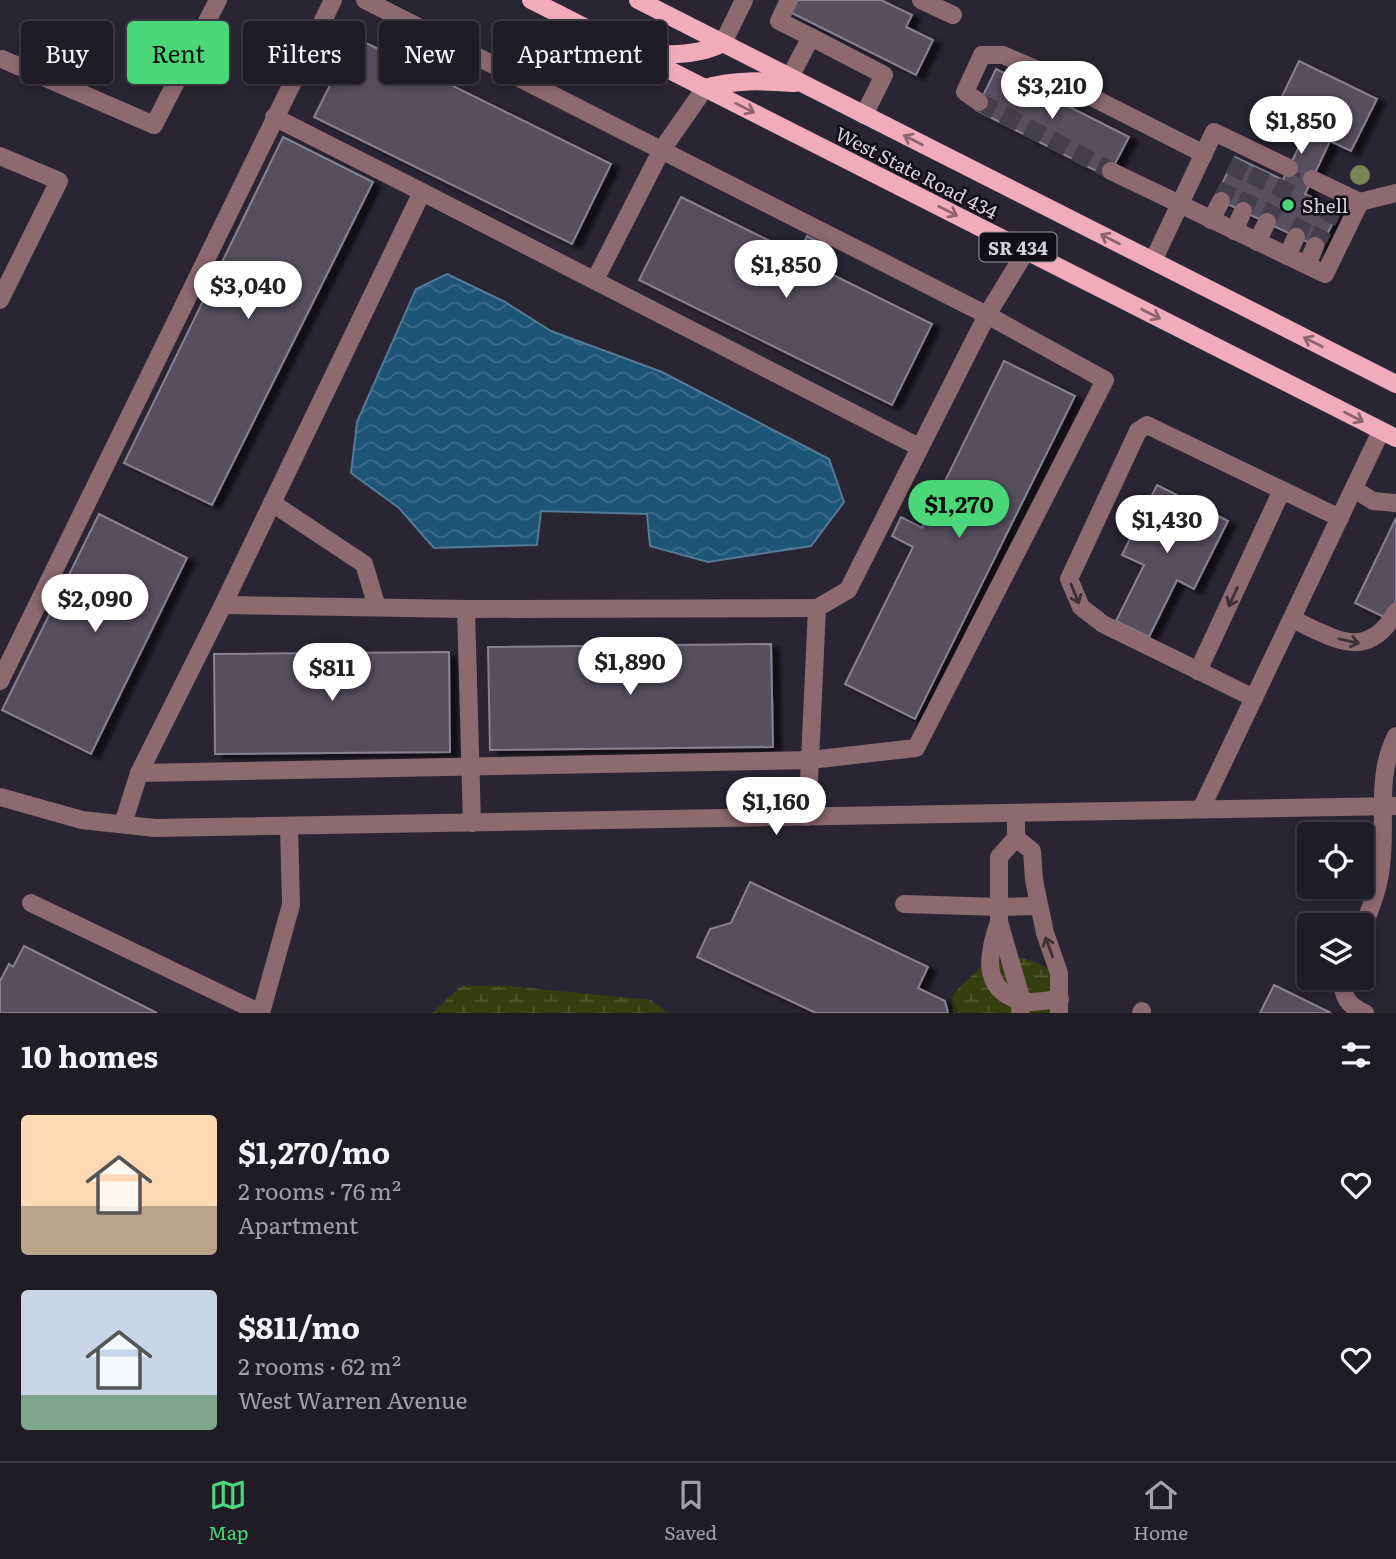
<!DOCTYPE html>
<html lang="en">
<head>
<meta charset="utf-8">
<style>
  :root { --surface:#1f1c26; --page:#27252e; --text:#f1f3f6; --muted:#a1a1a7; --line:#3c3a43; --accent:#4ad778 }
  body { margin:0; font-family:Literata,serif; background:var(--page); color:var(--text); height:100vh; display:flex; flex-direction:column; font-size:26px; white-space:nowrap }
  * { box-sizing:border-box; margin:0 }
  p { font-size:23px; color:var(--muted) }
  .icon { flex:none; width:38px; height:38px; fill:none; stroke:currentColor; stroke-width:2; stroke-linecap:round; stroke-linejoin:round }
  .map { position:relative; height:1013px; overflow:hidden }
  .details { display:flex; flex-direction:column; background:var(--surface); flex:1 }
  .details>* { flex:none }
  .banner { position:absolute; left:21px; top:21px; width:700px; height:63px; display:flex; gap:14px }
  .controls { position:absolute; left:1297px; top:822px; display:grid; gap:14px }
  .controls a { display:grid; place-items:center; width:77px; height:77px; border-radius:7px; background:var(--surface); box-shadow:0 4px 10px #0003,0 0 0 2px var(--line); font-size:35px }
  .price { position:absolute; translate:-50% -60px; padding:0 16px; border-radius:24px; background:#fff; color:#222; font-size:23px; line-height:46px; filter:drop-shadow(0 2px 4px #0008) }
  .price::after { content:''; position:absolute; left:50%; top:42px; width:21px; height:16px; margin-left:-10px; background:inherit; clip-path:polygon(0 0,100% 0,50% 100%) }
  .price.on { background:var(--accent); color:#111 }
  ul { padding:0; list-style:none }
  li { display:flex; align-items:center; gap:21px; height:175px; padding:0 21px }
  li span { display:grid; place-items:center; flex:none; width:196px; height:140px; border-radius:7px; color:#555 }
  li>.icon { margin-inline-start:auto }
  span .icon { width:84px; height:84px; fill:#fffc; stroke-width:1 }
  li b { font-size:30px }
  h2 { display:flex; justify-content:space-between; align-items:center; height:84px; padding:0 21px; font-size:30px }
  .tag { padding:0 24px; border-radius:7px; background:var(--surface); box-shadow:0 4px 10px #0003,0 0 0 2px var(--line); font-size:24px; line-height:63px }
  .tag.on { background:var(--accent); color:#111 }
  .tabs { display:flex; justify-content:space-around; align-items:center; height:98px; border-top:2px solid var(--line); background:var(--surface); font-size:19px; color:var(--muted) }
  .tabs a { display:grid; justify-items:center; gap:4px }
  .tabs .on { color:var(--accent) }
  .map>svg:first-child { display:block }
  .wetland { fill:url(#wetland-marsh) }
  .water { fill:url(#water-waves); stroke:#547a95; stroke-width:2 }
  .building { fill:#544f5e; stroke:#878293; stroke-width:2; filter:url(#shadow) }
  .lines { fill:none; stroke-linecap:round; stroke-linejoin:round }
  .minor-tunnel { stroke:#433f4b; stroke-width:18; stroke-dasharray:18 9; stroke-linecap:butt }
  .minor { stroke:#8c6a70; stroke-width:18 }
  .major { stroke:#f2abba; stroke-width:18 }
  .tree { fill:#798554 }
  .oneway { stroke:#8d6570 }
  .oneway2 { stroke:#3c2f35 }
  .poi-dot { fill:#4ad778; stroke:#110f15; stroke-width:2.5 }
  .labels { text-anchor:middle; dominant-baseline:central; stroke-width:5; stroke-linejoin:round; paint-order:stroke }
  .shield { fill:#110f15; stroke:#9a98a0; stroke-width:2 }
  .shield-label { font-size:18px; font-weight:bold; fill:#d5d2db }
  .street-label { font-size:19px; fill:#d5d2db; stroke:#110f15 }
  .poi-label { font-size:19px; fill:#d5d2db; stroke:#110f15; text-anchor:start }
</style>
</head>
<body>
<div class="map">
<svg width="1396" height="1013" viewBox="0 0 1396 1013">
  <defs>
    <pattern id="wetland-marsh" width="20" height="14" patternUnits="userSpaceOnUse" patternTransform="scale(1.75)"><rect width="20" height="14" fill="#343e0f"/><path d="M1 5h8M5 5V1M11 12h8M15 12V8" fill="none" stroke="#505931"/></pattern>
    <pattern id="water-waves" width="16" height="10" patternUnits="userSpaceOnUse" patternTransform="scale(1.75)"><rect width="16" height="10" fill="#1d5577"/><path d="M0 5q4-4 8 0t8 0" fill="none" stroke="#3d6d8a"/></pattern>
    <filter id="shadow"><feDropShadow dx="8" dy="4.5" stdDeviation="2" flood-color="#0009"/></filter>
  </defs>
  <rect width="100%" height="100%" fill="#292532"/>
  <g class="wetland">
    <path d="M1021,958L1035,962L1054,972L1056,989L1050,1013H950L953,994L981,967Z"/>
    <path d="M461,986H509L651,1000L668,1013H432Z"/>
  </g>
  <path class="water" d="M447,274L505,302L551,331L662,372L829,459L844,502L811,546L708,562L650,546L647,514L541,511L537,545L434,548L399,508L351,473L357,422L416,289Z"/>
  <g class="building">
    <path d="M796,0H881L912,15L906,27L933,40L916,75L790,12Z"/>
    <path d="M354,37L611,164L572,244L314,117Z"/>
    <path d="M1299,61L1377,99L1351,151L1330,141L1305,194L1339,211L1320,248L1215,198L1235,157L1283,180L1307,130L1274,113Z"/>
    <path d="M996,69L1031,87L1038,74L1058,85L1052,98L1129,137L1108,177L976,110Z"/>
    <path d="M283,137L373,182L212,505L124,463Z"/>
    <path d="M681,197L798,255L807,236L827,246L817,267L932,324L892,405L639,280Z"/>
    <path d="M1004,361L1075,396L915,719L845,684L913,547L892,536L901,517L922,528Z"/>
    <path d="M1157,485L1228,521L1194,589L1177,580L1149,637L1116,621L1144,565L1122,555Z"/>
    <path d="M99,514L187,558L91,754L2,710Z"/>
    <path d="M1396,518V602L1388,619L1355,603Z"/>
    <path d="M771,644L773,747L490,750L488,647Z"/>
    <path d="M449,652L450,752L215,754L214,654Z"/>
    <path d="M750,882L928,967L918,988L945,1001L948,1013H816L697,957L710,929L731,923Z"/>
    <path d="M24,946L157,1013H0V981L9,964L13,967Z"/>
    <path d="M1274,985L1331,1013H1260Z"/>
  </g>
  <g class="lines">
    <g class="minor-tunnel">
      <path d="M979,102L1111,171"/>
      <path d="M1221,201L1242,160"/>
      <path d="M1243,211L1262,170"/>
      <path d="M1267,222L1293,170"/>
      <path d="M1296,237L1315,199"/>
      <path d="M1315,246L1334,208"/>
    </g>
    <g class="minor">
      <path d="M789,0L779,21L811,37"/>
      <path d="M921,0L953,15"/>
      <path d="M723,43L744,0"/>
      <path d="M2,59L154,125L218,0"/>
      <path d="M790,77L811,37L884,75L864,115"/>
      <path d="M1060,81L1204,154"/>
      <path d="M979,102L965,92L982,55H1003L1038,70"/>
      <path d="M274,117L422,192"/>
      <path d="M0,156L59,181L0,300"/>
      <path d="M1111,171L1325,274L1360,202L1312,179"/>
      <path d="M1360,202L1396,193"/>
      <path d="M1211,220L1221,201"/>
      <path d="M1234,231L1243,211"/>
      <path d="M1257,242L1267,222"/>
      <path d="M1287,256L1296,237"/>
      <path d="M1153,261L1214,132L1289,168"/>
      <path d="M1307,265L1315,246"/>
      <path d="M595,280L661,151L705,88"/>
      <path d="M1354,489L1373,501L1396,503"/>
      <path d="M272,503L364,564L377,607"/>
      <path d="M223,605L466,609L817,608"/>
      <path d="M466,609L472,823"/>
      <path d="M1292,619C1334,638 1367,663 1396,612"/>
      <path d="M1198,671L1282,490"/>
      <path d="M0,681L333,0"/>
      <path d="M1254,698L1103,624L1081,607L1069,579L1138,431L1147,425L1340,518"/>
      <path d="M139,773L810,760L817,608L848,590L987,315L365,0"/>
      <path d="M0,797L82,820L155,828L1396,806"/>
      <path d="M1201,809L1381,431"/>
      <path d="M1016,813V838L999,857V922L1022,1001L1020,1013"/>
      <path d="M807,817L810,760L916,748L1105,380L987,315L1026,251"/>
      <path d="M123,824L139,773L223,605L422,192L919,447"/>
      <path d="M1016,838L1032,851L1034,880L1045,933L1059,973V1013"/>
      <path d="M31,903L261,1013"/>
      <path d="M904,904L999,907L1039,906"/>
      <path d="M999,922C988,953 980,989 1021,1001C1032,1004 1049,1000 1060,999"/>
      <path d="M1362,929C1370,910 1379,888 1381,866C1387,822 1375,777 1396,736"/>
      <path d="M1342,978C1342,996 1348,1006 1365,1013"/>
      <path d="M261,1013L291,905L289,826"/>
      <path d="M1141,1013L1142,1011"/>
    </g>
    <g class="major">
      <path d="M531,0L1396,438"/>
      <path d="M638,0L1396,384"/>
      <path d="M644,55C671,54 698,56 723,43"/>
      <path d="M705,88C736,79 764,81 795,83"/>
    </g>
  </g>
  <circle class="tree" cx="1360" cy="175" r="10"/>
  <defs><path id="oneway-shaft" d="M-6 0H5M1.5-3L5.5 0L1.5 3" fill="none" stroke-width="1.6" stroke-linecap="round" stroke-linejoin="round" transform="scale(1.75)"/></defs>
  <g class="oneway">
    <use href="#oneway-shaft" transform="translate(745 108) rotate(27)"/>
    <use href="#oneway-shaft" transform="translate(913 140) rotate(-153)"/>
    <use href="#oneway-shaft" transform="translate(948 211) rotate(27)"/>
    <use href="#oneway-shaft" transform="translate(1110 239) rotate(-153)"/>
    <use href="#oneway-shaft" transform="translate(1151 314) rotate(27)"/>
    <use href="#oneway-shaft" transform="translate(1313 342) rotate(-153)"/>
    <use href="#oneway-shaft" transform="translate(1354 417) rotate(27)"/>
  </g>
  <g class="oneway2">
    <use href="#oneway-shaft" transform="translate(1075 594) rotate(68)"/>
    <use href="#oneway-shaft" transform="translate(1233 597) rotate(115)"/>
    <use href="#oneway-shaft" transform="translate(1349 641) rotate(12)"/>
    <use href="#oneway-shaft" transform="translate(1049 947) rotate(-110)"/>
  </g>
  <circle class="poi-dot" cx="1288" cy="205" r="7"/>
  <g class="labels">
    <rect class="shield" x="979.5" y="232.5" width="77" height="29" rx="5"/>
    <g class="shield-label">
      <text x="1018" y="247">SR 434</text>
    </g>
    <g class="street-label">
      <text transform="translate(917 172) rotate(27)">West State Road 434</text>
    </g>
    <g class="poi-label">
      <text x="1302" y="205">Shell</text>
    </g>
  </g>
</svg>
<div class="controls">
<a><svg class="icon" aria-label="locate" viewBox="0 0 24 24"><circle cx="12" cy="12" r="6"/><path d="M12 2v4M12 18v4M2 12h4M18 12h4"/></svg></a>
<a><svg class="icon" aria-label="layers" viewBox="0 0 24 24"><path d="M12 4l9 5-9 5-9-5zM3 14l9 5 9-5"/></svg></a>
</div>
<b class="price" style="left:1052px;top:121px">$3,210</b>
<b class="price" style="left:1301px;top:156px">$1,850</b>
<b class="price" style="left:786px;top:300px">$1,850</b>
<b class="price" style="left:248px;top:321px">$3,040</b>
<b class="price on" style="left:959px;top:540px">$1,270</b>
<b class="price" style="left:1167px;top:555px">$1,430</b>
<b class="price" style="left:95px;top:634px">$2,090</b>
<b class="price" style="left:630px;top:697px">$1,890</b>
<b class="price" style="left:332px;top:703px">$811</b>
<b class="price" style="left:776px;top:837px">$1,160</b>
<div class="banner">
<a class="tag">Buy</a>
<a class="tag on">Rent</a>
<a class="tag">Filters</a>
<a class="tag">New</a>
<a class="tag">Apartment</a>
</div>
</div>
<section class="details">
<h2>10 homes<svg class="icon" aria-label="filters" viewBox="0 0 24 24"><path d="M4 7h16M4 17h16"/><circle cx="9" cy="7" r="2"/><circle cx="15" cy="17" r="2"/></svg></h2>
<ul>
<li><span style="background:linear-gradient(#ffd9b3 65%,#b9a48a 0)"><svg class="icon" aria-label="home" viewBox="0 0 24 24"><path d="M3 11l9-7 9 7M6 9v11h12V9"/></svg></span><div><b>$1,270/mo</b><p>2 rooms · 76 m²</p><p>Apartment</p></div><svg class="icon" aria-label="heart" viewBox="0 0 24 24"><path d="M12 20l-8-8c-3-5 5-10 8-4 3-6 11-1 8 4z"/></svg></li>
<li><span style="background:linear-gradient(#c9d6e8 75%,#7fa58c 0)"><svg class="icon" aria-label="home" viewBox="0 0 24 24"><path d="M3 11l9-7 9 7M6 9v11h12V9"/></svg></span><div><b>$811/mo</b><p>2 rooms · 62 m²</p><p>West Warren Avenue</p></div><svg class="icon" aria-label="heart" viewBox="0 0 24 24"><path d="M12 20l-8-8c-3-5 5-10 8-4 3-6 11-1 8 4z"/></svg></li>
</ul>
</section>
<nav class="tabs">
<a class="on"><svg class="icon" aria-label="map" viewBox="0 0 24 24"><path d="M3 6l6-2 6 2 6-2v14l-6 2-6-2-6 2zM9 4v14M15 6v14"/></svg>Map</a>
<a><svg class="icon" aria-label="saved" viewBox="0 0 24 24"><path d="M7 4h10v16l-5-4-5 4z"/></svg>Saved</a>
<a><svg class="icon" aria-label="home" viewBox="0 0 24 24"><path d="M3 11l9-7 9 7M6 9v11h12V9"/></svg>Home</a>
</nav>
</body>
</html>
